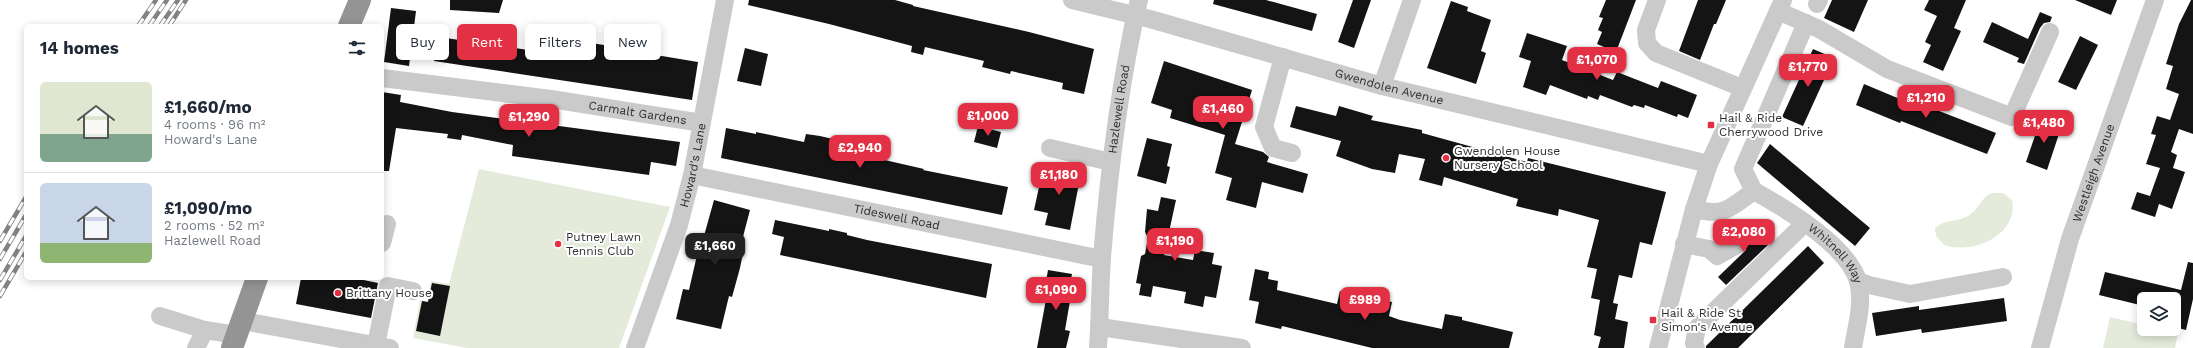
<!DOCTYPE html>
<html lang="en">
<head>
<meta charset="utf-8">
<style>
  :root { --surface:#fff; --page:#f2f2f3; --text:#1f2937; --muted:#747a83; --line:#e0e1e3; --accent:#e43044 }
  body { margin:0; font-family:"Work Sans",sans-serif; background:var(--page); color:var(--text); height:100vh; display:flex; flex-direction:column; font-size:15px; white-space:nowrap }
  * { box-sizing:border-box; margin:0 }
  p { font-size:13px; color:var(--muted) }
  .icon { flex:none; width:22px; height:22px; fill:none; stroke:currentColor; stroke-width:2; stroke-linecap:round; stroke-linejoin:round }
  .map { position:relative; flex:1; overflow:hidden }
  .panel { position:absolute; left:24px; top:24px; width:360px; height:256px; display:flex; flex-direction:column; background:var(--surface); border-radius:6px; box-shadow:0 2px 10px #0003 }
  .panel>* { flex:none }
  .guide { position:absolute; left:396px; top:24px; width:380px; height:36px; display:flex; gap:8px }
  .fabs { position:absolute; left:2137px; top:292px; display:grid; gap:8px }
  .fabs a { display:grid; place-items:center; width:44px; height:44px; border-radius:6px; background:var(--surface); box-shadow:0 2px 10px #0003; font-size:20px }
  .price { position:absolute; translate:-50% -34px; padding:0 9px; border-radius:8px; background:var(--accent); color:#fff; font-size:13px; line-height:26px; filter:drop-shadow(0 1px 2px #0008) }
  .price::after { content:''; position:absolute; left:50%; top:24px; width:12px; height:9px; margin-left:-6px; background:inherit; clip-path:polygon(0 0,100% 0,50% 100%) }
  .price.current { background:#222; color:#fff }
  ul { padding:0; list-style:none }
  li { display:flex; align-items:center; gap:12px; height:100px; padding:0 16px }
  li+li { border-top:1px solid var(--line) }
  li span { display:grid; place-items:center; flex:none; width:112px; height:80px; border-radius:6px; color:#555 }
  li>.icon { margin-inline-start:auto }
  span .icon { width:48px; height:48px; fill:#fffc; stroke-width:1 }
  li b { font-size:17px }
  h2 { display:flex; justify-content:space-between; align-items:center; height:48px; padding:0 16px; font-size:17px }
  .pill { padding:0 14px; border-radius:6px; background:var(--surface); box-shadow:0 2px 10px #0003; font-size:14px; line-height:36px }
  .pill.current { background:var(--accent); color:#fff }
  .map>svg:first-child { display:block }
  .green { fill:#e4ebdb }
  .building { fill:#141414 }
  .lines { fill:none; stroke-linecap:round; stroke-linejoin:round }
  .minor { stroke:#cacaca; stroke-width:18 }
  .highway { stroke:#949494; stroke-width:22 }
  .rail-casing { stroke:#828282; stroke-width:4.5 }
  .rail { stroke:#fff; stroke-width:3; stroke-dasharray:9; stroke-linecap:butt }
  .poi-dot { fill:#e43044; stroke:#fff; stroke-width:1.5 }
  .labels { text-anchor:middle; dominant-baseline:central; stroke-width:4; stroke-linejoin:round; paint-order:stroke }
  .street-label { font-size:12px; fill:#2d2d2d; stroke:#fff }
  .poi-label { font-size:12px; fill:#2d2d2d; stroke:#fff; text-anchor:start }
</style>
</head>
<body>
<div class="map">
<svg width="2193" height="348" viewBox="0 0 2193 348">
  <rect width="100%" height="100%" fill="#fff"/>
  <g class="green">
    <path d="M479,169L670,207L619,348H467L413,338L420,300L427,301L431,281L449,284Z"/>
    <path d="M1993,193H2003L2012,200C2019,235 1973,255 1944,245L1936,236L1935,228C1944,219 1958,222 1968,216C1979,210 1982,195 1993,193Z"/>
    <path d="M2110,317L2144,325V329H2161L2178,333L2175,348H2103Z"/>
  </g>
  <g class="building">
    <path d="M450,0H503L499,13L450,10Z"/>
    <path d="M749,0H895L913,5V6L1029,32L1094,49L1084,94L1062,89L1063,83L1011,71L1010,74L982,67L984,61L925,47L923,55L911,52L912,46L829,24L748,5Z"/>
    <path d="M1214,0H1266L1317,14L1312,31L1213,4Z"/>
    <path d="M1353,0H1371L1354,48L1338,42Z"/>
    <path d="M1606,0H1636L1616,52L1597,44L1602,32L1598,30L1603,18L1599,17Z"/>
    <path d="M1698,0H1726L1716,24H1714L1700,60L1679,51Z"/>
    <path d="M1832,0H1868L1854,32L1824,18Z"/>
    <path d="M1929,0H1966L1954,28L1961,31L1943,71L1923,62L1931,45L1925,42L1937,16L1924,10Z"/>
    <path d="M2075,0H2117L2111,15Z"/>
    <path d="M2191,0H2193V134L2179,129L2171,152L2177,155L2173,168L2185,172L2172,209L2159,204L2155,217L2131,209L2137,192L2150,196L2160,168L2146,164L2156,135L2151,134L2157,116L2170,120L2179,94L2166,89L2173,66L2166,64L2179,24Z"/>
    <path d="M1451,1L1468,7L1467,11L1491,20L1481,51L1486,53L1476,84L1427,68Z"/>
    <path d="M391,8L416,11L409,66L384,62Z"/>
    <path d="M2040,12L2052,17L2050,22L2044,23L2040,28L2024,64L2017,62L2019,58L1983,42L1992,22L2028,39Z"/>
    <path d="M1527,33L1567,46L1562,60L1613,80L1617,72L1658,88L1661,81L1697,95L1688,118L1678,114L1677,117L1645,105L1644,108L1634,105L1632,107L1600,95L1598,100L1588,96L1587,99L1550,85L1546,95L1523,87L1531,61L1519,57Z"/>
    <path d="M2080,36L2098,45L2076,90L2058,82Z"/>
    <path d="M439,37L569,56L571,40L657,53L656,55L698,62L692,100L434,61Z"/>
    <path d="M745,48L768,54L761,86L737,81Z"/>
    <path d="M1813,49L1834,58L1803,126L1782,117Z"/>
    <path d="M1164,61L1252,90L1235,144L1263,152L1269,157L1267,162L1308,174L1303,193L1262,182L1256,208L1226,200L1232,178L1215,173L1225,135L1170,118L1172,110L1151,103Z"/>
    <path d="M1864,84L1907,102L1908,99L1996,133L1987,154L1901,121L1900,123L1856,105Z"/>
    <path d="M382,92L401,95L400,102L452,112L680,142L676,166L651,162L649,175L512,156L513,145L462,135L461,140L447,138L448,134L396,128L389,171H382Z"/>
    <path d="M1296,106L1336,116L1339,106L1373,116L1371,120L1422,130V133L1527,162L1528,158L1666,192L1652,245L1640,242L1632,278L1619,275L1613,303L1618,304L1615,319L1628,322L1624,348H1598L1601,337L1594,335L1600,300L1591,298L1597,269L1587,267L1599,220L1559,209L1558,216L1516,206L1518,199L1444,177L1442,186L1419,180L1425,159L1399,154L1395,173L1372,169L1336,156L1341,141L1290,127Z"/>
    <path d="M2041,118L2062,125L2047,170L2026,162Z"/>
    <path d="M978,126L1001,132L997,148L974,142Z"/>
    <path d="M726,128L756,134V132L804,142L806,134L820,136L854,144L853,147L877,152L876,158L924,169L923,170L1008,187L1002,215L721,158Z"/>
    <path d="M1147,138L1172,144L1167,166L1170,167L1166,184L1137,176Z"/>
    <path d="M1770,144L1870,228L1855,246L1757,163Z"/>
    <path d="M1056,163L1082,168L1070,230L1045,225L1048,213L1034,210L1041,178L1051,180Z"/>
    <path d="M1161,197L1176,200L1164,255L1193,260L1195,250L1214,253L1212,264L1222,266L1216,298L1205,296L1203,307L1184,303L1186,292L1153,286L1151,297L1139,295L1141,284L1136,283L1141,256L1145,254L1148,238L1145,232L1147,209L1158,211Z"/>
    <path d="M714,200L750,210L739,252L743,253L740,268L732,297L729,296L721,329L676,319L683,289L689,290L700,242L702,243Z"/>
    <path d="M775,220L829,231V229L847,233V235L867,240L992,264L986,298L780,255L784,237L772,234Z"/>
    <path d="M1744,222L1768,245L1726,285L1718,277L1746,250V240L1742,236L1733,234Z"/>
    <path d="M1808,246L1824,263L1738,348H1706V346Z"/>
    <path d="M2188,262L2193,263V299L2186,330L2174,327V299H2144V306L2099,295L2105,272L2181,290Z"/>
    <path d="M1255,269L1269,272L1268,279L1278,281L1277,290L1337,304L1340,291L1392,302L1389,316L1400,320L1442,329L1445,314L1462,317V320L1513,332L1509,348H1372L1282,326L1281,329L1255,323L1259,302L1249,300Z"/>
    <path d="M1048,270L1072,274L1067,300L1070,301L1065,330L1070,331L1066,348H1037L1047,294L1044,293Z"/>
    <path d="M301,278H354L378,283L371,318L296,304Z"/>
    <path d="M432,283L450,286L440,336L416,331L422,301L428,302Z"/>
    <path d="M2004,298L2007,321L1922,333L1921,329L1876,336L1872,313L1919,306V310Z"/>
  </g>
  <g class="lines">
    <g class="minor">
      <path id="s1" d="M1072,0L1150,19L1382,86L1709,164"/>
      <path d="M1657,0L1646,30L1647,43L1656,53L1742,88"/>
      <path d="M1817,4L1819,0"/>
      <path d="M1778,11L1819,29L1887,69L2012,117L2050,32"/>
      <path d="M1283,57L1264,127L1273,148L1292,153"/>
      <path id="s2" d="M382,78L551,99L702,123"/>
      <path d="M1382,86L1412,0"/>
      <path d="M1050,148L1111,162"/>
      <path id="s3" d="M692,175L1102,259"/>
      <path d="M1754,191L1743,169L1806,23"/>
      <path id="s4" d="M1694,209C1726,217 1729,208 1754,191C1785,208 1848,246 1858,281C1864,302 1856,328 1853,348"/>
      <path d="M382,243L387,224"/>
      <path d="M1684,244L1709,249L1717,256L1737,245"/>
      <path d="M1858,281L1869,285L1910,294L2003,277"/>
      <path d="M160,316L205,330"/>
      <path d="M243,321L390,348"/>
      <path d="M1100,327L1242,348"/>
      <path d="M376,345L388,286L413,291"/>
      <path d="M196,348L205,330L237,335"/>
      <path id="s5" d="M635,348L679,225L692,175L725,0"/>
      <path id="s6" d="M1098,348C1100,318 1100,288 1102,257C1109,171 1119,84 1139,0"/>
      <path d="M1658,348L1694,209L1709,164L1783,0"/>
      <path d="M1696,348L1694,343L1697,328L1805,223"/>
      <path id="s7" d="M2040,348L2070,239L2155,0"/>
    </g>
    <g class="highway">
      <path d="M349,26L360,0"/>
      <path d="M232,348L257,278"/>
    </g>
    <g class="rail-casing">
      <g id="rail">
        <path d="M138,26L156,0"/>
        <path d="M149,26L167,0"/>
        <path d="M160,26L178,0"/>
        <path d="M169,26L186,0"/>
        <path d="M0,241L26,197"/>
        <path d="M0,259L26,215"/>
        <path d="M0,280L26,236"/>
        <path d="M0,296L26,252"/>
      </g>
    </g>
    <use href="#rail" class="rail"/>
  </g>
  <g class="poi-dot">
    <rect x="1707" y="121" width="8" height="8" rx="2"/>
    <circle cx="1446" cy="158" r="4"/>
    <circle cx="558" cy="244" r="4"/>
    <circle cx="338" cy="293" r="4"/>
    <rect x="1649" y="316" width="8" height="8" rx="2"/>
  </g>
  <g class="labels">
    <g class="street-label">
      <text stroke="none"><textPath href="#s1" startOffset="329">Gwendolen Avenue</textPath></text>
      <text stroke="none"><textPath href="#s6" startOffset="240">Hazlewell Road</textPath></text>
      <text stroke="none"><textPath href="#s2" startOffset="258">Carmalt Gardens</textPath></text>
      <text stroke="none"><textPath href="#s5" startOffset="192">Howard's Lane</textPath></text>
      <text stroke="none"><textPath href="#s7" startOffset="183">Westleigh Avenue</textPath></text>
      <text stroke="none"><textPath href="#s3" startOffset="209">Tideswell Road</textPath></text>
      <text stroke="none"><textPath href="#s4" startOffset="170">Whitnell Way</textPath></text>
    </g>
    <g class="poi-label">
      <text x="1719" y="118">Hail &amp; Ride<tspan x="1719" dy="14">Cherrywood Drive</tspan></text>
      <text x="1454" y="151">Gwendolen House<tspan x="1454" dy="14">Nursery School</tspan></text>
      <text x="566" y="237">Putney Lawn<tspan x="566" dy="14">Tennis Club</tspan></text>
      <text x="346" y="293">Brittany House</text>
      <text x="1661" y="313">Hail &amp; Ride St<tspan x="1661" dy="14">Simon's Avenue</tspan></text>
    </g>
  </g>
</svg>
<div class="fabs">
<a><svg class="icon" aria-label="layers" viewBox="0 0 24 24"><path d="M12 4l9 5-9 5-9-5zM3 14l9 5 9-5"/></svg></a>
</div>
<b class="price" style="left:1597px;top:81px">£1,070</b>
<b class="price" style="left:1808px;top:88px">£1,770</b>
<b class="price" style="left:1926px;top:119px">£1,210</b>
<b class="price" style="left:1223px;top:130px">£1,460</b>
<b class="price" style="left:988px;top:137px">£1,000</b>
<b class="price" style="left:529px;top:138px">£1,290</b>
<b class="price" style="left:2044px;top:144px">£1,480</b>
<b class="price" style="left:860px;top:169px">£2,940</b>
<b class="price" style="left:1059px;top:196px">£1,180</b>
<b class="price" style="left:1744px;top:253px">£2,080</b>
<b class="price" style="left:1175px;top:262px">£1,190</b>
<b class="price current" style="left:715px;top:267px">£1,660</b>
<b class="price" style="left:1056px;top:311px">£1,090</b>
<b class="price" style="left:1365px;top:321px">£989</b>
<div class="guide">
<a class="pill">Buy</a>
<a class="pill current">Rent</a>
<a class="pill">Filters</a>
<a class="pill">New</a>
</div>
<section class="panel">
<h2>14 homes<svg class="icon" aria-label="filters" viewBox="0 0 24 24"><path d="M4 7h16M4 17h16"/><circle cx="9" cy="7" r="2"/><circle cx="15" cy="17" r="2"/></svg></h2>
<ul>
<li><span style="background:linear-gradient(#dfe7d0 65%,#7fa58c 0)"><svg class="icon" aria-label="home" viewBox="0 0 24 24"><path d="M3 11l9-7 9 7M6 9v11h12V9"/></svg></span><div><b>£1,660/mo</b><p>4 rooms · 96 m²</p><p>Howard's Lane</p></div></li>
<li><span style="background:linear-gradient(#c9d6e8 75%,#8fb573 0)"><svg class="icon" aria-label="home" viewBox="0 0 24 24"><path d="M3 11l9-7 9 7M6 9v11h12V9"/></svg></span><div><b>£1,090/mo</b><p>2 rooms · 52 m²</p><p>Hazlewell Road</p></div></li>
</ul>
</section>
</div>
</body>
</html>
